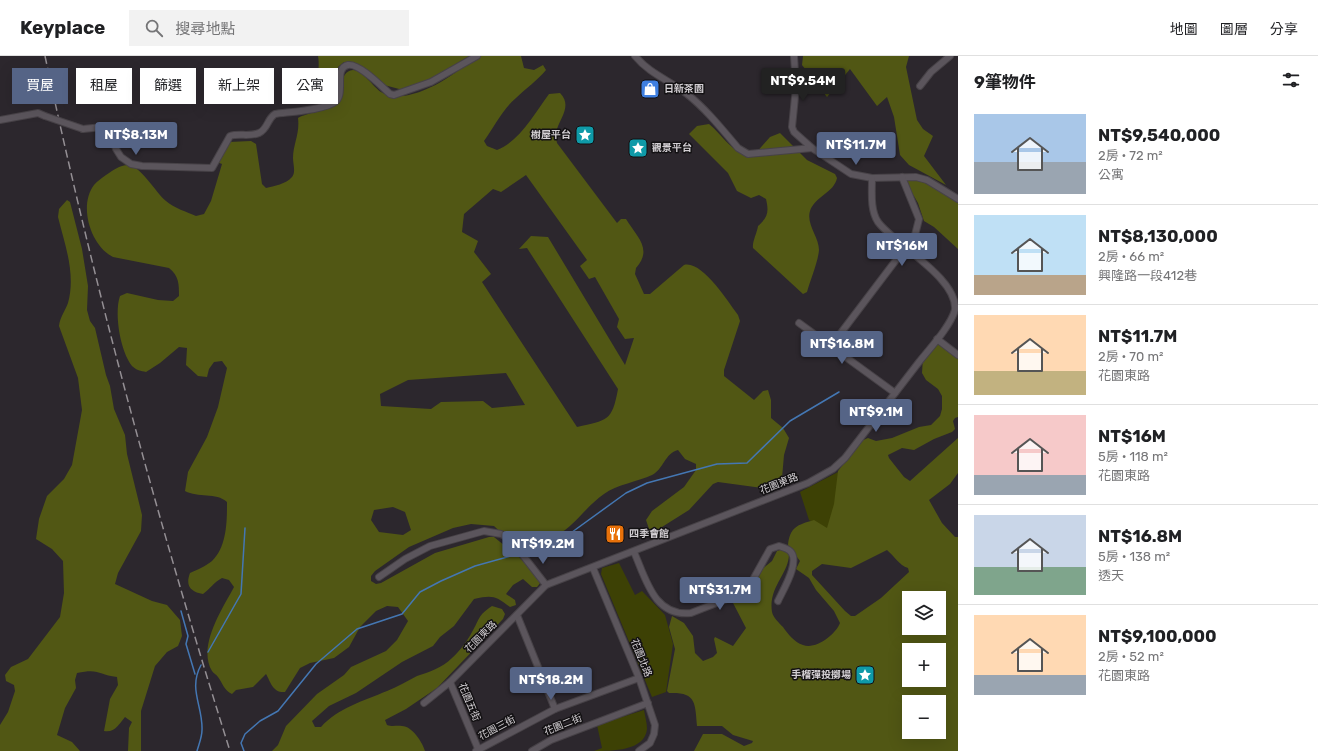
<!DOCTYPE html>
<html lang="zh-TW">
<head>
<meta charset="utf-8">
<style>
  :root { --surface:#fff; --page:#f2f2f2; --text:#202124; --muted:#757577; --line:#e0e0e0; --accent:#556486 }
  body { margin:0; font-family:Rubik,"Noto Sans TC",sans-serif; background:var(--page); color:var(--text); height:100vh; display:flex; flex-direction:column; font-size:15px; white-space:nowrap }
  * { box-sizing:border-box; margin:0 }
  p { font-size:13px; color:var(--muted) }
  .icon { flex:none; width:22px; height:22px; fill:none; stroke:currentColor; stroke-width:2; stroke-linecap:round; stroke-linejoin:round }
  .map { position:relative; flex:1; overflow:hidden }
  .details { display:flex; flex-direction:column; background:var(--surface); width:360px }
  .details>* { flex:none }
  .banner { position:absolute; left:12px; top:12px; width:380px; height:36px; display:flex; gap:8px }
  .buttons { position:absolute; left:902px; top:535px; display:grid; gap:8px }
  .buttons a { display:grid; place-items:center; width:44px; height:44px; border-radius:0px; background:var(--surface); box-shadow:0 4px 16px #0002; font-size:20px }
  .price { position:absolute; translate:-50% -34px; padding:0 9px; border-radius:4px; background:var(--accent); color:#fff; font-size:13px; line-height:26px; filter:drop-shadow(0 1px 2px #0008) }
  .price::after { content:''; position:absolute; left:50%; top:24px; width:12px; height:9px; margin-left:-6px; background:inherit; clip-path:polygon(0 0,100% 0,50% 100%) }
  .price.selected { background:#222; color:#fff }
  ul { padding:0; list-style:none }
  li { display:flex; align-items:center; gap:12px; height:100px; padding:0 16px }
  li+li { border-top:1px solid var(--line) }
  li span { display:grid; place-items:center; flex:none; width:112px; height:80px; border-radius:0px; color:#555 }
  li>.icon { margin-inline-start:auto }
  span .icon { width:48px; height:48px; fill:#fffc; stroke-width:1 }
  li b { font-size:17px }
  h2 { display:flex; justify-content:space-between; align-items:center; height:48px; padding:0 16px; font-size:17px }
  .pill { padding:0 14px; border-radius:0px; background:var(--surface); box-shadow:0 4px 16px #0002; font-size:14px; line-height:36px }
  .pill.selected { background:var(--accent); color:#fff }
  header { display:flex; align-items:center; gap:24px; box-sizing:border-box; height:56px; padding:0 20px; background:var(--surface); border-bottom:1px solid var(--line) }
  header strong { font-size:19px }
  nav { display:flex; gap:22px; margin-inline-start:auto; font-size:14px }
  .search { width:280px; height:36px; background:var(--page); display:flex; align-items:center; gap:10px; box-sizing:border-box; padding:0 14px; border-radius:0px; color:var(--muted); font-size:15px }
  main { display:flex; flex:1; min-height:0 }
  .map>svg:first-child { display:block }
  .green { fill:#3d4105 }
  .forest { fill:#515714; fill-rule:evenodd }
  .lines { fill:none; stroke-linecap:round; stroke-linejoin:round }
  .stream { stroke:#4477b3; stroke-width:1.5 }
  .minor-casing { stroke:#474247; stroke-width:8 }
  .minor { stroke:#5b555c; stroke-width:6 }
  .rail { stroke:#948f94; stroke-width:1.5; stroke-dasharray:8 4; stroke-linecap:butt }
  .minor-bridge-casing { stroke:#474247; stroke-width:8; stroke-linecap:butt }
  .minor-bridge { stroke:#5b555c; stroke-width:6 }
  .labels { text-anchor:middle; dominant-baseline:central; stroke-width:3; stroke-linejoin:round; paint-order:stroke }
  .poi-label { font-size:10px; font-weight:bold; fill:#d4d0d4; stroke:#131113; text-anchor:start }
  .street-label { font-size:10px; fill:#d4d0d4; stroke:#131113 }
</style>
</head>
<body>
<header>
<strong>Keyplace</strong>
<div class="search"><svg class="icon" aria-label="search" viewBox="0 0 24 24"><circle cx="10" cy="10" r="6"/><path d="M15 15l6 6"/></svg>搜尋地點</div>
<nav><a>地圖</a><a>圖層</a><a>分享</a></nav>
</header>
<main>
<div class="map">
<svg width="958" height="695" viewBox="0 0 958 695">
  <rect width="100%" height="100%" fill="#2c272d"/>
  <g class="green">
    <path d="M854,399L833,476L821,471L809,464L800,436L838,416Z"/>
    <path d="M619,507L635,539L642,535L665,559L673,588L666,636L652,641L601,518L602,512Z"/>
    <path d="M644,654C645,660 647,667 647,673C645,695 612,695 594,695L602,692L597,669Z"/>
  </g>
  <g class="forest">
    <path d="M318,0H469L424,27L403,34L384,29L355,9L344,6L338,11L333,43L323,47H317C313,38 321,15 318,0Z"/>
    <path d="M475,0H521L524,12L534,14L543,9L546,14C537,25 526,32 516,42C503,53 494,71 484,85L487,90L497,94C520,85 534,58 549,38L560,37C572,49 561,61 557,73C555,77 556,82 557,87L617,167L621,163H626C637,181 653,193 636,212L635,218L644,238H650L684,209C702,204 728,246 738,259L740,265L724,314V320L754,344L763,335L768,334L771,344V362L783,372L789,382L784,399L782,422L780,427L770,433L718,426L713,428L689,454L654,476L649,473L646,464L652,455L684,431L696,414V408L685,403L678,394C665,397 663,414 652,419C639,425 616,429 604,438C592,446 582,459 571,469C560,479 537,493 524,498L494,470L471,468L453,472L409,491L375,515L371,520V525L376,528L381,527L435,497L489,481H494L520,502L531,514L539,520L541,526L537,531H532L523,523L513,529L506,538L515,544L516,549L510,551C495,540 493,539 474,543L454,570L440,581L433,590L402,606L356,637L329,650L312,665L315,671H321C338,652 363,645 387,635C397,631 407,625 417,620C429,616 442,612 452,602C459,596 468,584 472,576C480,563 477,560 492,550L502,553L505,558L503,563L437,632L406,653L385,664L387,669C393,671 396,669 402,670C412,670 423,687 425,695H272L278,689L286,670L317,638L344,619L351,611L386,595L397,584L408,565L398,551L387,550L376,555L360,571L349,591L334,602L310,607L300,612L285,636C273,637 271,627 266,618L253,631L236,634L232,638C224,634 223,628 218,621C217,619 213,617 212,615C197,590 223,552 234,531L229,524L222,522C214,526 210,533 203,538C191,536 185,530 190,517C197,514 206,510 212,505C227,491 227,465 227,446C216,436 198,442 185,435L188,416L207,381L218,351L227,312L222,305L214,306L209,313L207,321L198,320L186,309L187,292L179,291L160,307L146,316C141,315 136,314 132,310C120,295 114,257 120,240L127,237L158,244L173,245L179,240C179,228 179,220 169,212L113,201C91,190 78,150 94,129C97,125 102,122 106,119C112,115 120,109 128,109C140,109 156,137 166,145C174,152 187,156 196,160L204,158L211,145L222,108L217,106L229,86L251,85L256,88L262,128L266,132C274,130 286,128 292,121C296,116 293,108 293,102C293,88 300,78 298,62C306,57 336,52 339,45C343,36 338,16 353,14C363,14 373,31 381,36C407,52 457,19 475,0ZM526,119L587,204L580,210L589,223L595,221L619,263L617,271L625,283L634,282L625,309L548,181L531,180L519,193L527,192L618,333C612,366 607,364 577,371L482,226L491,218L474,196L478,185L462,176L464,158L493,133L501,136ZM506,317L525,349L492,352L483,345L441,346L431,353L381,350L380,338L408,324ZM393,451L405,456L411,474L403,479L379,476L371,464L374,454Z"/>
    <path d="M803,0H909L906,11L917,64L923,73L933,80L924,100L946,129L909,109L900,99L894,61L887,41L877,50L850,13L827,41L802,9Z"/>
    <path d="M709,68C724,80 733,101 755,98L770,81L780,77L807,104L835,118L837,122C834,137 815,140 810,155C806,168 819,181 819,194C818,206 810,225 807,236L803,238L753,192C752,186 757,177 758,170C768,161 769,156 766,143L759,139L751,142L737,135L728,117L689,78L697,70Z"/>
    <path d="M909,120L936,131L958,146V193L934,171L924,165L918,147L908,130L906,123Z"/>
    <path d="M67,144L70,146L82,193L88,230L87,254L90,265L95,272L106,319L110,330L114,353L125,379L127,398L142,459L141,475L118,517L115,528L152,545L167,549L180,564L182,580L178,590L167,596L155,610L141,655V695H128L129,672L132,666L125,661C119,668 115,677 104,675L110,643L118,629L117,621C98,619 100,612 77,617L75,624L76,632L65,652L57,679L72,686L80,695H0V669L8,656L15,635L14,629L6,625L5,619L11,611L28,603L60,561L64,537L63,505L52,493L36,483L39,463L47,440L64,423L72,409L82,354L78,322L59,270C60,261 65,255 68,247C76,218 65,189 58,161L59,153Z"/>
    <path d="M938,288L958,302V361L955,362L953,365L955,373L952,376L934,383L914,394L902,392L888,399L889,402L904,421L910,425L958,382V417L950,428L929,444L942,467L955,481H958V695H694L703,678H722L744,690L752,687L753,685L733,679L722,670H697C695,646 696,636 669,637L667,635L675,593L669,571L672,560L684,567L693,580L695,597L703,605L713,601L717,597L714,583L715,581L733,590L746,572L733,547L748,533L761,514L772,505L777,495L783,493L789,498C789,518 768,531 772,556C773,561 779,567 783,571C788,578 794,586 803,589C816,594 836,578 840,567L834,555L816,534L809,522L796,513L800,505L788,489C790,471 797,469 814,464L827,472L834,448L838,415L861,385L868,382L876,385L892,382L919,371L931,369L940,360L942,353V340L938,333L926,324L922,317L923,301ZM887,494C895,501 899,509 908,512L909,516L881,542L855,560H851L845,555L812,519V515L822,508L851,512ZM909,542H939V572H909ZM909,594H939V624H909ZM909,646H939V676H909Z"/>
  </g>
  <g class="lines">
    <g class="stream">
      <path d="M524,496L568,479L626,437L647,427L717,408L747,407L790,365L839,336"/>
      <path d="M181,555L188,580L186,588L195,618"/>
      <path d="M208,596L241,538L245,472"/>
      <path d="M197,695C199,688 202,681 202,674C203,650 188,633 201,609"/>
      <path d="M244,695L241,687L245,678L260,665L278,655L316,608L357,573L402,558L420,536L441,525L475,510L518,498"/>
    </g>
    <g class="minor-casing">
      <g id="minor">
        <path d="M635,0C650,18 669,24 687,38C706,53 722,73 738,92L748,98L812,92"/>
        <path d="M794,0L796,31L792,71L794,76L812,92L851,118L872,122L916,121L927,124L958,143"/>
        <path d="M920,30L931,16L950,0"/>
        <path d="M0,64L38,57L45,60"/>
        <path d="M83,73L103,71L109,72L116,93L121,101L131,108L142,110L212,112L230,80C239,77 250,81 259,77C268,73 267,63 275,58C288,56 325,54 335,46C346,38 333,12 348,9C359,7 382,31 390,38L394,39L431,26L477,0"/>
        <path d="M799,267L895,337"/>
        <path d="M937,283L958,299"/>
        <path d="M831,290L915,179L919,163L902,121"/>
        <path d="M634,496C646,523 654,561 691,557L742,537L750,529L770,493L779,490C782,491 787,492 790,495C801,505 783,534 778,545"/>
        <path d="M593,512L639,622L655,669L654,678L650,687L639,695"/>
        <path d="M379,521L405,503L430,490L484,475L501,478L511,484L546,529"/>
        <path d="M517,559L555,653"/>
        <path d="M450,626L479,695"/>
        <path d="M424,647L450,626L546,529L808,427L833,413L845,402C870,370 894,338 919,306C930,292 950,271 955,254C958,222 895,189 878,166C870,154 872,136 872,122"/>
        <path d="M476,695L555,653L639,622"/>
        <path d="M532,695L551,684L648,647"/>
      </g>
    </g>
    <use href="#minor" class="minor"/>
    <path class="rail" d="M45,0C95,235 158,466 230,695"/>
    <g class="minor-bridge-casing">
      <path id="minor-bridge" d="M45,60L83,73"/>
    </g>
    <use href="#minor-bridge" class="minor-bridge"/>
  </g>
  <defs>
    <g id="shop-square" transform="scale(1)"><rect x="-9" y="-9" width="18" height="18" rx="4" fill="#3f7fe0" stroke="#131113"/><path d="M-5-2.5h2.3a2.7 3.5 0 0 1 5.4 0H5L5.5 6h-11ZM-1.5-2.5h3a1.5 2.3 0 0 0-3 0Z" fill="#fff"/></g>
    <g id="sight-square" transform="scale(1)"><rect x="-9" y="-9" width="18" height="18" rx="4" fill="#0f9aa8" stroke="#131113"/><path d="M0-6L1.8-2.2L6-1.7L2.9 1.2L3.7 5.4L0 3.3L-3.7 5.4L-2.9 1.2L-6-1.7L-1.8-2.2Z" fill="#fff"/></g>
    <g id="restaurant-square" transform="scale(1)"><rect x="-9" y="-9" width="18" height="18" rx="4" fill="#e8710a" stroke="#131113"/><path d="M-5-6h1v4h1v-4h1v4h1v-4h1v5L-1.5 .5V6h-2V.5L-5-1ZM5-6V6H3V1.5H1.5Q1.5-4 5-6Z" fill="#fff"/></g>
  </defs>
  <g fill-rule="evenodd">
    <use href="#shop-square" x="650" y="33"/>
    <use href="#sight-square" x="585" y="79"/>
    <use href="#sight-square" x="638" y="92"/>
    <use href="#restaurant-square" x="615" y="478"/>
    <use href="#sight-square" x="865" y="619"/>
  </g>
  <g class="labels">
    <g class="poi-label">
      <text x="664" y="33">日新茶園</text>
      <text x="571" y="79" text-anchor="end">樹屋平台</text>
      <text x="652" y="92">觀景平台</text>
      <text x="629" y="478">四季會館</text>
      <text x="851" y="619" text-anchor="end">手榴彈投擲場</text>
    </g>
    <g class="street-label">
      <text transform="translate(779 428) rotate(-22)">花園東路</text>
      <text transform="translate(481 581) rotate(-45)">花園東路</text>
      <text transform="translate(641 602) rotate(68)">花園北路</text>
      <text transform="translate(469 646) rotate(67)">花園五街</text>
      <text transform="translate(563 669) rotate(-22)">花園二街</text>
      <text transform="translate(497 672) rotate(-28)">花園三街</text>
    </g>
  </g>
</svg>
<div class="buttons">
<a><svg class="icon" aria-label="layers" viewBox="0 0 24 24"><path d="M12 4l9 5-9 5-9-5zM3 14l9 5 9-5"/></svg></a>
<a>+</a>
<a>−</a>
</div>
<b class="price selected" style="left:803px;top:46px">NT$9.54M</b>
<b class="price" style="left:136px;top:100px">NT$8.13M</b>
<b class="price" style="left:856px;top:110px">NT$11.7M</b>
<b class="price" style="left:902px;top:211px">NT$16M</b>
<b class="price" style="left:842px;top:309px">NT$16.8M</b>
<b class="price" style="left:876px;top:377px">NT$9.1M</b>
<b class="price" style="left:543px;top:509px">NT$19.2M</b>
<b class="price" style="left:720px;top:555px">NT$31.7M</b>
<b class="price" style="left:551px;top:645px">NT$18.2M</b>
<div class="banner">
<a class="pill selected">買屋</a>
<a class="pill">租屋</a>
<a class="pill">篩選</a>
<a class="pill">新上架</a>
<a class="pill">公寓</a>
</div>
</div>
<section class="details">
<h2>9筆物件<svg class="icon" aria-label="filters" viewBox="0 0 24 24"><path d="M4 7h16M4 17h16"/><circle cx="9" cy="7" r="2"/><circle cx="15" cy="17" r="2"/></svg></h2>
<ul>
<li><span style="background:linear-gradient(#a9c7e8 60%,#9aa5b1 0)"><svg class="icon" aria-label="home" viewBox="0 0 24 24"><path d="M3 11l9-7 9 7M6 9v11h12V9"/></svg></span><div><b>NT$9,540,000</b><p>2房 · 72 m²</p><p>公寓</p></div></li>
<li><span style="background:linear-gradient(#bfe0f5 75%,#b9a48a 0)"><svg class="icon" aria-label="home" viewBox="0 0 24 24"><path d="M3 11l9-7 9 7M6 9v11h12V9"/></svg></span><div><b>NT$8,130,000</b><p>2房 · 66 m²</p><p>興隆路一段412巷</p></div></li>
<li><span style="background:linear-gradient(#ffd9b3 70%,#c2b280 0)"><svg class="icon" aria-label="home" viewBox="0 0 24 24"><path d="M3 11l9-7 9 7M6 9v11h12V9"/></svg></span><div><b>NT$11.7M</b><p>2房 · 70 m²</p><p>花園東路</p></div></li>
<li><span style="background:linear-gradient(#f6c9c9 75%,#9aa5b1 0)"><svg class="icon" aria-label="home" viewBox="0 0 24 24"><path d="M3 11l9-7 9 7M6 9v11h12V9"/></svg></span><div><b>NT$16M</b><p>5房 · 118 m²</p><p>花園東路</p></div></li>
<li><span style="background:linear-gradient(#c9d6e8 65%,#7fa58c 0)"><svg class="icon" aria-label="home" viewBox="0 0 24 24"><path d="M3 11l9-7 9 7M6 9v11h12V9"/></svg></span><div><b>NT$16.8M</b><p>5房 · 138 m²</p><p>透天</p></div></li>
<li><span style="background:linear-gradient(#ffd9b3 75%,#9aa5b1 0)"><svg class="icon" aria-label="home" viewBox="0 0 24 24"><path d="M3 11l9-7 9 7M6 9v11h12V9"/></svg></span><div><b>NT$9,100,000</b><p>2房 · 52 m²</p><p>花園東路</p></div></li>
</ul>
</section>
</main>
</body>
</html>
